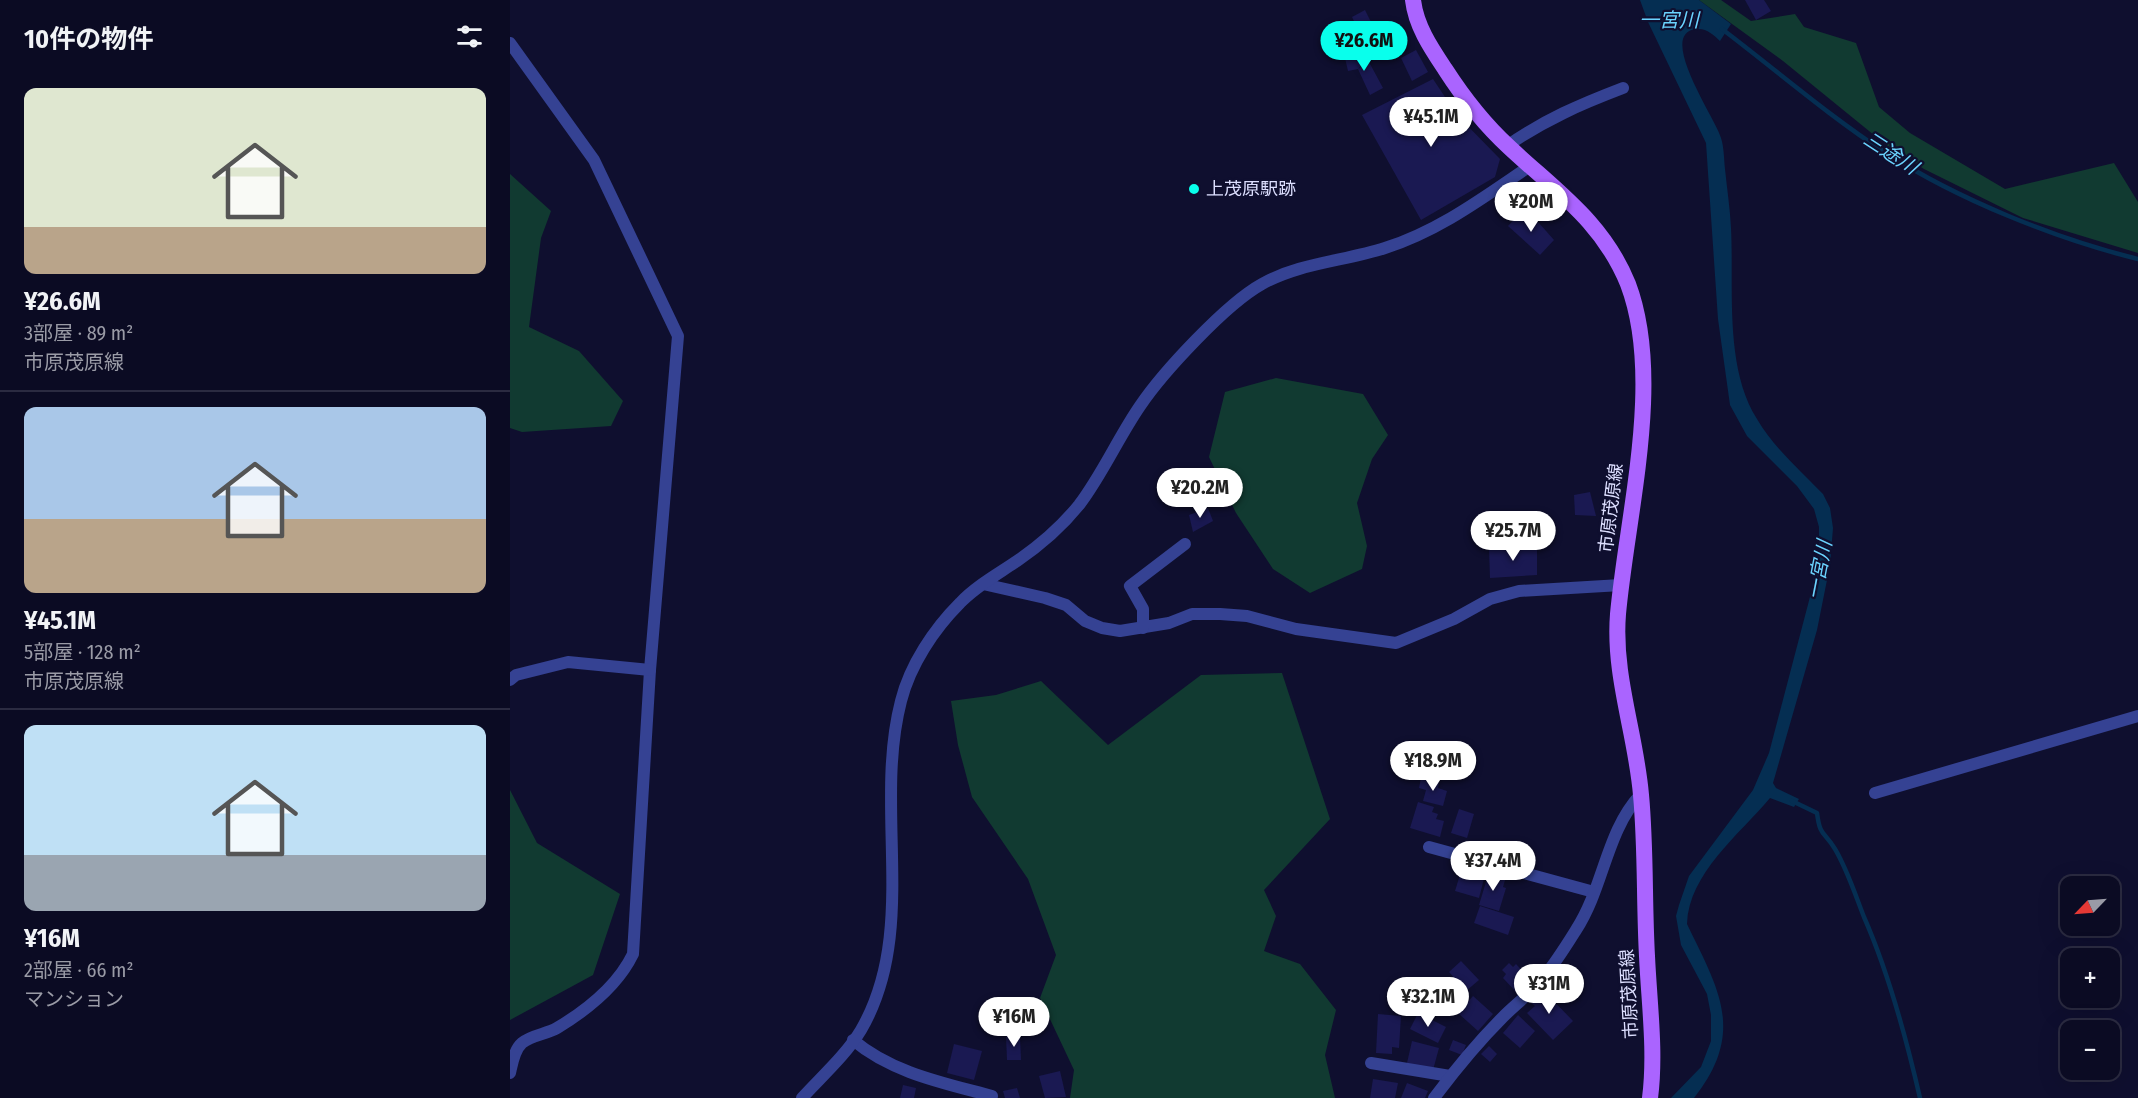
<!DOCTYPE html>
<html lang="ja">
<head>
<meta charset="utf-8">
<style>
  :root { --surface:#0b0b23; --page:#191930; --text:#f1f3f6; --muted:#9a9ba6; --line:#2b2b41; --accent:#09ffec }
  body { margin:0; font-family:"Fira Sans Condensed","Noto Sans JP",sans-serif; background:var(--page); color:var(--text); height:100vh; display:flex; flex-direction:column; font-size:22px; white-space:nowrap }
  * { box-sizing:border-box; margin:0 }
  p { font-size:20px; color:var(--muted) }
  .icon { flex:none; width:33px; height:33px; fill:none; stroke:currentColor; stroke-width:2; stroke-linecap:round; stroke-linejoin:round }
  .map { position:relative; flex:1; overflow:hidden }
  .drawer { display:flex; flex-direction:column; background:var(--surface); width:510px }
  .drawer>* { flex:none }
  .needle { width:39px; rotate:245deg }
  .buttons { position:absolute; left:1550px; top:876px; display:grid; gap:12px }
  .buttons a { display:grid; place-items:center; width:60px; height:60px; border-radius:12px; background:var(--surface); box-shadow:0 6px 24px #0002,0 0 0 2px var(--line); font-size:30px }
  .price { position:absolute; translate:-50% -51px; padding:0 14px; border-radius:21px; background:#fff; color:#222; font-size:20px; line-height:39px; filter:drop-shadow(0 2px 3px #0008) }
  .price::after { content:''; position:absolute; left:50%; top:36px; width:18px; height:14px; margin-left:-9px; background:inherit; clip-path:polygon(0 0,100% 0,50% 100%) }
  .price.selected { background:var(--accent); color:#111 }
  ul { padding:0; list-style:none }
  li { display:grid; align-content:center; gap:12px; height:318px; padding:0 24px }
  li+li { border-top:2px solid var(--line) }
  li span { display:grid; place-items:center; height:186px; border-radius:12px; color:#555 }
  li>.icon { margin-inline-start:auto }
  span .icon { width:108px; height:108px; fill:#fffc; stroke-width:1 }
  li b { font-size:26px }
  h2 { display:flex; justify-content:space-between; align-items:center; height:72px; padding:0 24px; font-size:26px }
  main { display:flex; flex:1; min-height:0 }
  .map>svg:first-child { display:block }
  .green { fill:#113a31 }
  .water { fill:#052e52 }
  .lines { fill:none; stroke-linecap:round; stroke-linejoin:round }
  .stream { stroke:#052e52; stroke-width:4.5 }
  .building { fill:#1a1952 }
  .minor { stroke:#354293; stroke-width:12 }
  .tertiary { stroke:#354293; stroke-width:12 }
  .primary { stroke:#aa64ff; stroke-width:16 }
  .poi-dot { fill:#09ffec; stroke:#0f0f2f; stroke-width:2 }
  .labels { text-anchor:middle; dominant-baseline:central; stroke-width:4.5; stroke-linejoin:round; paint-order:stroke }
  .poi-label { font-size:18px; fill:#dddfff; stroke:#0f0f2f; text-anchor:start }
  .street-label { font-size:18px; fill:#dddfff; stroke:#0f0f2f }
  .water-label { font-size:20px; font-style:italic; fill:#6bd4ff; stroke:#0f0f2f }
</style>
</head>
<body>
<main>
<section class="drawer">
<h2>10件の物件<svg class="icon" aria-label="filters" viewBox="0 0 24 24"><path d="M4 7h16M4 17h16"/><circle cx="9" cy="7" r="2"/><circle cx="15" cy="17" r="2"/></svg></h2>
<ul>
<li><span style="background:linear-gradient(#dfe7d0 75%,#b9a48a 0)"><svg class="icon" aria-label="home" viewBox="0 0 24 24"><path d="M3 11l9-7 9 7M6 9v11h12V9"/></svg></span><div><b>¥26.6M</b><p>3部屋 · 89 m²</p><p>市原茂原線</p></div></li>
<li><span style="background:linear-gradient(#a9c7e8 60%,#b9a48a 0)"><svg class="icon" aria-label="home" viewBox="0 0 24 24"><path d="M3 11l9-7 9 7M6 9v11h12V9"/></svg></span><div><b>¥45.1M</b><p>5部屋 · 128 m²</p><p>市原茂原線</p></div></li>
<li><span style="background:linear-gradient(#bfe0f5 70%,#9aa5b1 0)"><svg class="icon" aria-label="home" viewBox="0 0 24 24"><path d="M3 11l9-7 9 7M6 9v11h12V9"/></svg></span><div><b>¥16M</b><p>2部屋 · 66 m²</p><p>マンション</p></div></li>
</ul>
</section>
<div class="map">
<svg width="1628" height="1098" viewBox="0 0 1628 1098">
  <rect width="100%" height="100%" fill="#0f0f2f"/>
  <g class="green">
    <path d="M1189,0H1211L1241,21L1285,14L1294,27L1346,43L1369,107L1400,133L1495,189L1604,163L1628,202V253L1513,218L1414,169L1375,144L1273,61Z"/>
    <path d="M0,174L41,211L31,238L19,327L69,351L113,401L101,426L12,432L0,428Z"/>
    <path d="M766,378L853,394L878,435L862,459L847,503L857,546L852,569L800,593L763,569L726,513L699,457L715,392Z"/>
    <path d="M772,673L820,819L754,890L766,916L754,951L790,964L826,1010L815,1055L825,1098H560L564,1070L530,998L546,955L518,879L462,797L448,745L441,701L486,695L531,681L598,745L691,675Z"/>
    <path d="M0,790L27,843L110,894L83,975L0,1020Z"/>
  </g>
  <path class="water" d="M1130,0H1189L1221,24L1210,41C1204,35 1196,28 1187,29C1145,32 1206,119 1211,138C1214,147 1214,159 1215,169C1217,189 1220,208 1221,228C1224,287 1214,367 1247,419C1263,447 1291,471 1313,494L1320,508L1323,528L1320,565L1307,630L1263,783L1266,788L1289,799L1284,807L1260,798C1229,835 1179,873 1177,924C1209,990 1236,1032 1184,1098H1161L1191,1067L1201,1041V1015L1197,994L1171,945L1166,916L1169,905L1179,876L1243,790L1259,753L1301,593L1309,548V527L1304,509L1287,486L1237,436L1220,405L1208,319L1196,143L1138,22Z"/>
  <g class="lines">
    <g class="stream">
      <path d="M1212,29C1266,70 1319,116 1376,153C1447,199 1546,239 1628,259"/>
      <path d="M1282,801L1307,813C1310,837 1314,831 1325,849C1337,869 1345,894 1354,917C1379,974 1396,1037 1410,1098"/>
    </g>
  </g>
  <g class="building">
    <path d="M1235,0H1254L1261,11L1246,20Z"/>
    <path d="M855,10L865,30L851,36L842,17Z"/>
    <path d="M850,50L856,61L848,69L859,62L873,88L860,95L848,69L838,71L835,58Z"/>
    <path d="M906,50L918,72L902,81L891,58Z"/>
    <path d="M923,79L947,115L990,159L985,177L911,220L852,115Z"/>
    <path d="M1011,212L1029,223L1044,240L1030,255L998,226Z"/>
    <path d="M1080,492L1086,516L1065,515L1064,495Z"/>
    <path d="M698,508L703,521L683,532L679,515Z"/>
    <path d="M1027,547V575L980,578L979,548Z"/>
    <path d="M911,778L929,782L928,788L937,791L933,806L913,801L916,790L909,788Z"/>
    <path d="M908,802L924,807L922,812L928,814L926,819L934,821L930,837L900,828Z"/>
    <path d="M949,809L964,814L957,838L941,833Z"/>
    <path d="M953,865L976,871L969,898L945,891Z"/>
    <path d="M979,872L996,877L993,887L996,888L989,911L969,905Z"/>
    <path d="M970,906L1004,917L998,935L964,923Z"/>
    <path d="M951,961L969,980L956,991L939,972Z"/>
    <path d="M999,963L1003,967L1006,964L1020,979L1006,992L993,978L996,974L992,970Z"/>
    <path d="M1033,990L1063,1021L1043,1040L1017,1013L1025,1006L1020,1002Z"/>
    <path d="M963,996L983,1014L968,1031L948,1013Z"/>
    <path d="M908,1013L936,1027L928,1043L900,1029Z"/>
    <path d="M868,1014L891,1016L889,1048L882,1047V1054L866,1053Z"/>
    <path d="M1008,1015L1025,1031L1010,1048L993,1033Z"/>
    <path d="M496,1036H510L511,1060H497Z"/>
    <path d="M943,1040L956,1045L952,1055L939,1050Z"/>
    <path d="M902,1041L929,1048L923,1070L897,1063Z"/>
    <path d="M444,1044L472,1051L464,1080L437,1073Z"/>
    <path d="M979,1046L987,1054L980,1062L971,1054Z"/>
    <path d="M550,1071L556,1097L535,1098L529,1076Z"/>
    <path d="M863,1079L888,1083L885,1098H860Z"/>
    <path d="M897,1083L918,1091L915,1098H891Z"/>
    <path d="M393,1085L406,1088L404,1098H390Z"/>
    <path d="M507,1088L510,1098H495L493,1091Z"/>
  </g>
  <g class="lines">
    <g class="minor">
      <path d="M0,43L84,160L168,336L140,670L123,954C108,985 77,1010 47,1028C37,1034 21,1035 12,1043C4,1050 2,1064 0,1073"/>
      <path d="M997,146C1034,120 1071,104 1113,88"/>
      <path d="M473,584L535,598L556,605L575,621L592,628L610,631L659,623L682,614H710L737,616L786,629L886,643L944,619L980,599L1009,591L1111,585"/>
      <path d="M633,628V609L620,586L675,544"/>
      <path d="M0,680L6,675L58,662L140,670"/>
      <path d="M1365,793L1628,716"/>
      <path d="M919,847L1084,892"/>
      <path d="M343,1040C382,1073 434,1083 482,1096"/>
      <path d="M861,1063L940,1076"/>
      <path d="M924,1098C945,1070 968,1042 993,1017C1005,1005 1021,993 1032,979C1045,964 1056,946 1066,930C1094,887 1096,831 1131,794"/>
    </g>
    <path class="tertiary" d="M292,1098C311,1077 336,1055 351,1030C409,930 363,809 391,701C400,665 424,629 450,603C466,586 488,574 507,561C529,546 552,526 569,505C592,475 608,438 630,406C653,372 716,304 752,284C789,263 835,261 875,248C929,231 974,197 1020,166"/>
    <path class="primary" d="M903,0C906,26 921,48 935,69C953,97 974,124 999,147C1046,191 1093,222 1118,284C1154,379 1117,514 1108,614C1103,676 1126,734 1131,795C1136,848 1134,903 1137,956C1139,1002 1146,1052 1140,1098"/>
  </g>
  <circle class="poi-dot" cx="684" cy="189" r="6"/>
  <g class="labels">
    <g class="poi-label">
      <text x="696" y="189">上茂原駅跡</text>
    </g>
    <g class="street-label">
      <text transform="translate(1101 508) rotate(-83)">市原茂原線</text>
      <text transform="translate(1119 994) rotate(-93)">市原茂原線</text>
    </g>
    <g class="water-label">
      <text x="1159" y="20">一宮川</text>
      <text transform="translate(1381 153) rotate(33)">三途川</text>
      <text transform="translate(1309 570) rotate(-79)">一宮川</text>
    </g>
  </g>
</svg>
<div class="buttons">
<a><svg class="needle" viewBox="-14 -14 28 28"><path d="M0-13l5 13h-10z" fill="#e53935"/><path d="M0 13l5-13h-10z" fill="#9a9ba6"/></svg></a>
<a>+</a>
<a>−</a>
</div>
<b class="price selected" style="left:854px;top:72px">¥26.6M</b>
<b class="price" style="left:921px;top:148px">¥45.1M</b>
<b class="price" style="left:1021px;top:233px">¥20M</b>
<b class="price" style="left:690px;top:519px">¥20.2M</b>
<b class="price" style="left:1003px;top:562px">¥25.7M</b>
<b class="price" style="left:923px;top:792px">¥18.9M</b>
<b class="price" style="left:983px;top:892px">¥37.4M</b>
<b class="price" style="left:1039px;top:1015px">¥31M</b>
<b class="price" style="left:918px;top:1028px">¥32.1M</b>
<b class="price" style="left:504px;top:1048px">¥16M</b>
</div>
</main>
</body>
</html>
